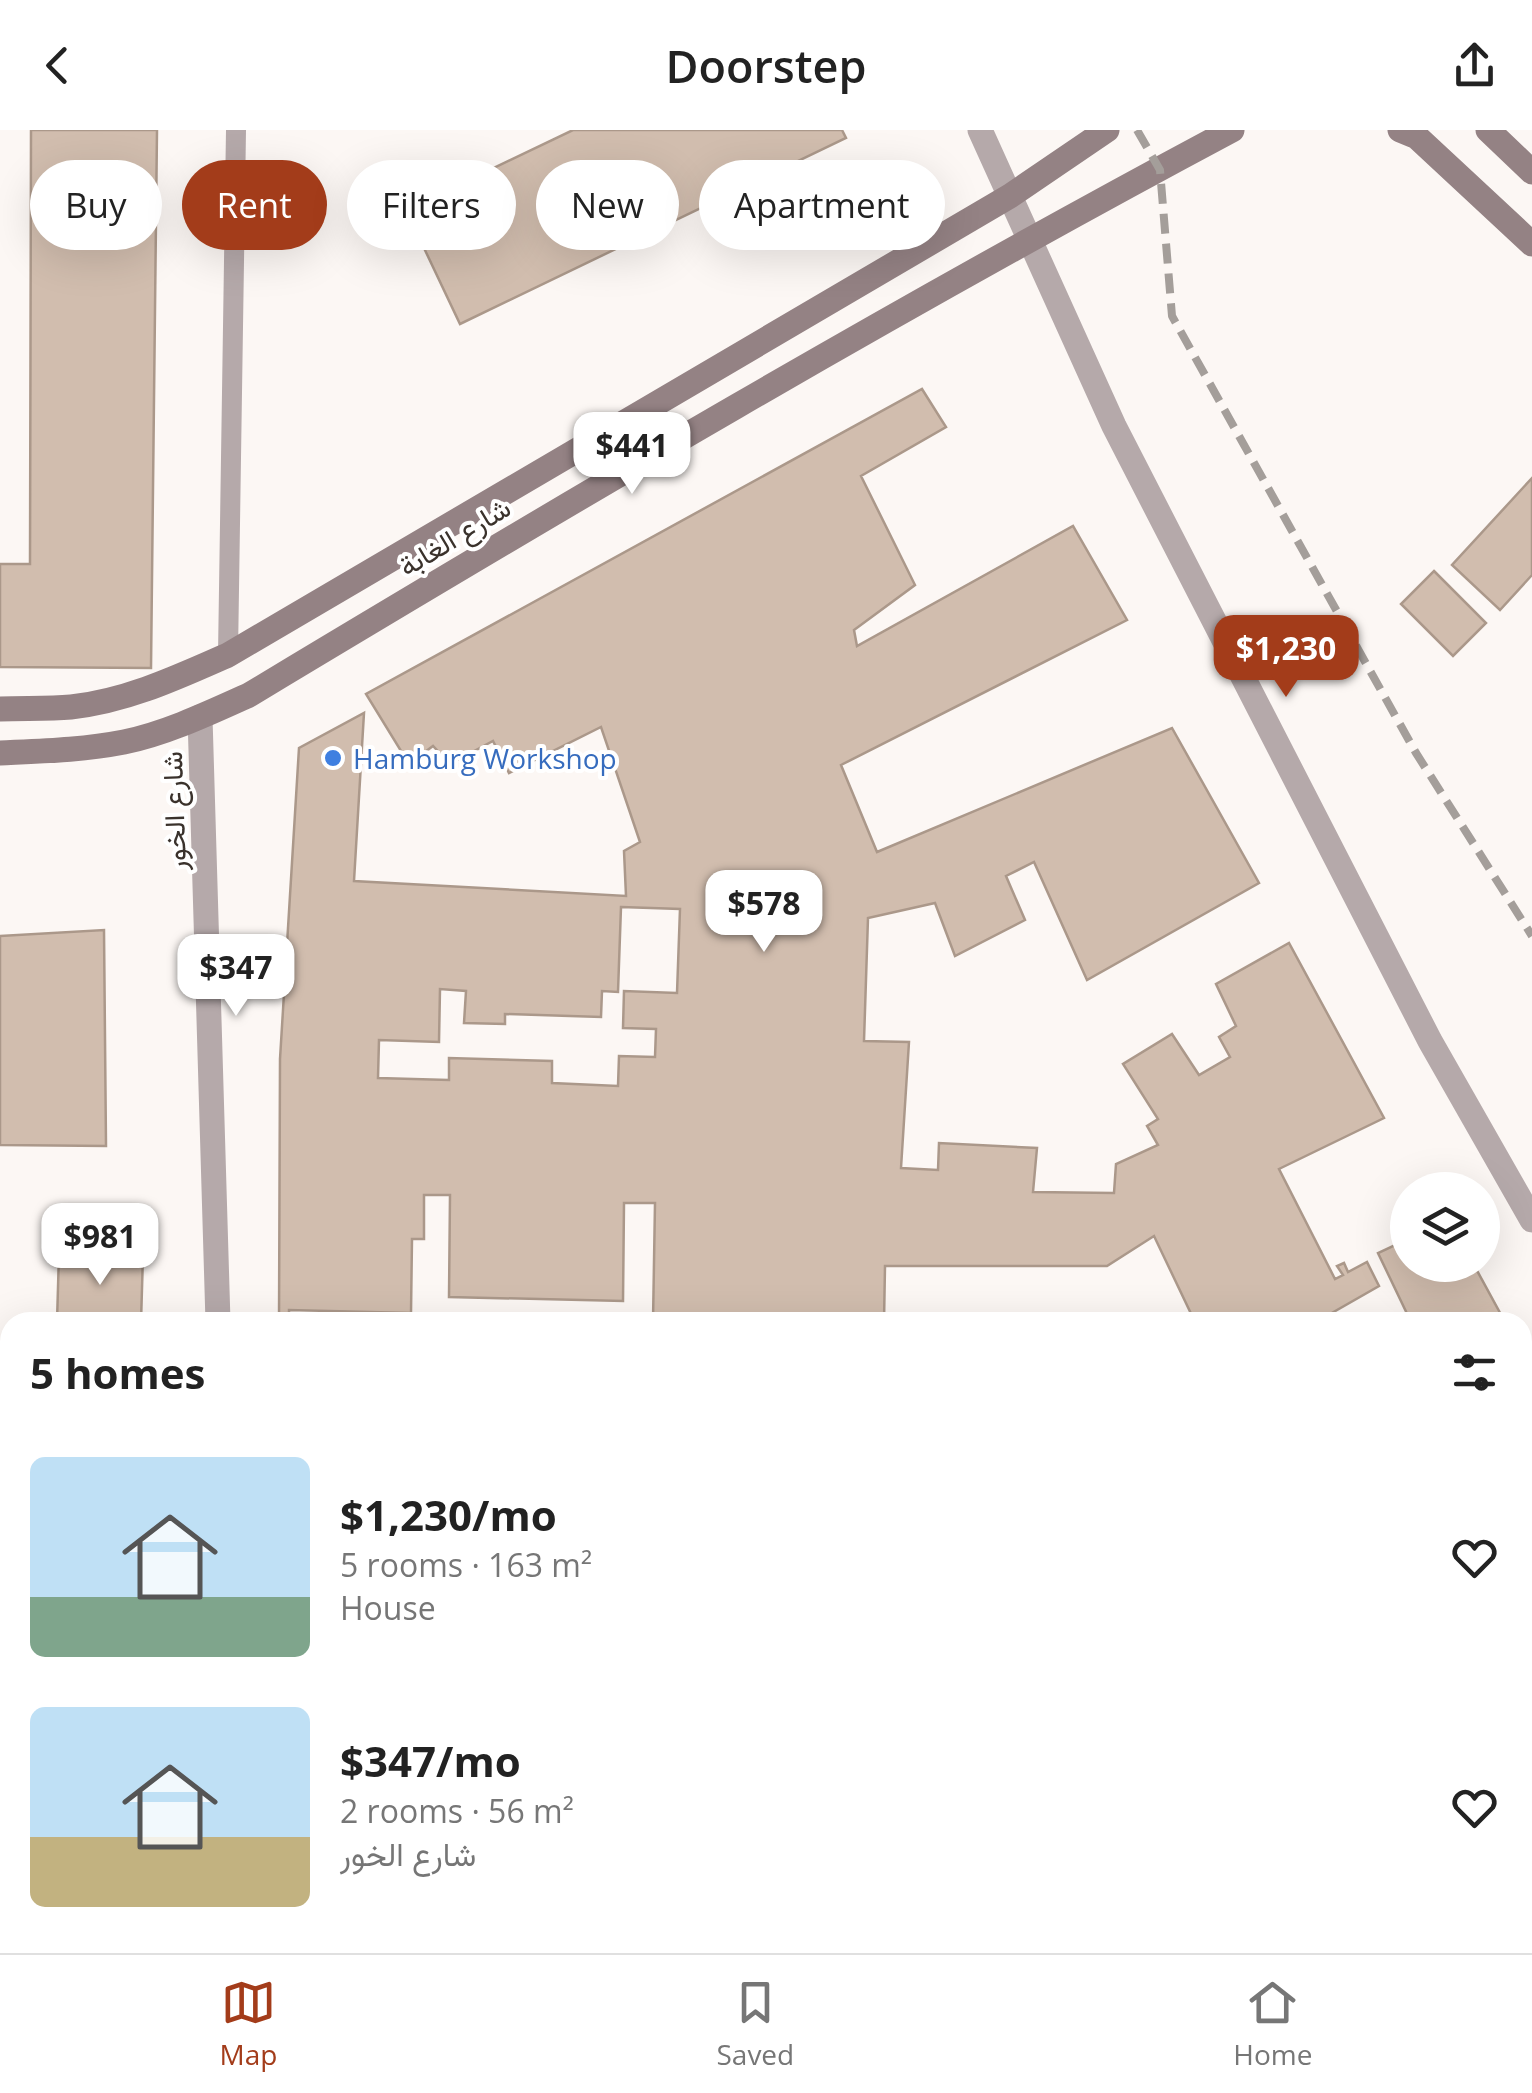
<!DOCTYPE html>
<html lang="en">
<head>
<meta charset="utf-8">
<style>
  :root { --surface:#fff; --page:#f6f6f6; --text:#222; --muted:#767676; --line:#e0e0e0; --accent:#a33c1a }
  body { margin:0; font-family:"Open Sans",Vazirmatn,sans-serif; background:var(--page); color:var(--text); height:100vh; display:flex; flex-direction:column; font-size:38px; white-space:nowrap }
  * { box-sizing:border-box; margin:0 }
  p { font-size:32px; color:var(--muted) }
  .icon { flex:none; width:55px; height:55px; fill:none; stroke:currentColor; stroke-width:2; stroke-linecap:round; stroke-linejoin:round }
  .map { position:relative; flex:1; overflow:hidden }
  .details { position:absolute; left:0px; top:1182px; width:1532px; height:642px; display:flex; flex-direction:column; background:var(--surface); border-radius:30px 30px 0 0; box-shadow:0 10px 40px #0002 }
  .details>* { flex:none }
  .top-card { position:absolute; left:30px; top:30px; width:1000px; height:90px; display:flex; gap:20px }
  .buttons { position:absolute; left:1390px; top:1042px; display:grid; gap:20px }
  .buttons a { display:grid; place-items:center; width:110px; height:110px; border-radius:50%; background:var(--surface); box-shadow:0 10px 40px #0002; font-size:50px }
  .price { position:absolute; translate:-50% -85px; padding:0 22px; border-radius:20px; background:#fff; color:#222; font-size:32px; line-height:65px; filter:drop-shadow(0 2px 5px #0008) }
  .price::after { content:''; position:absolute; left:50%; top:60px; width:30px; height:22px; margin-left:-15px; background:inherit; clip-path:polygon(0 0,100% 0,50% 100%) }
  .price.active { background:var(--accent); color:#fff }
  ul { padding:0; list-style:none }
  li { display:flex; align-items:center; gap:30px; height:250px; padding:0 30px }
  li span { display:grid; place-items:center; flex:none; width:280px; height:200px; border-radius:15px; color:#555 }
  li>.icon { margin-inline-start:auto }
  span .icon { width:120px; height:120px; fill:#fffc; stroke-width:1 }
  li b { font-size:42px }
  h2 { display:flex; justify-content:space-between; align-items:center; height:120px; padding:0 30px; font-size:42px }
  .chip { padding:0 35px; border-radius:45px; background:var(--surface); box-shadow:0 10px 40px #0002; font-size:35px; line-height:90px }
  .chip.active { background:var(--accent); color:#fff }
  header { display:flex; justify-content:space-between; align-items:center; height:130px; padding:0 30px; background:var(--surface); font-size:45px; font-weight:600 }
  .tabs { display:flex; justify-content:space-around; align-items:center; height:140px; border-top:2px solid var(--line); background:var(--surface); font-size:28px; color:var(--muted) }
  .tabs a { display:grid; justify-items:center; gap:5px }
  .tabs .active { color:var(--accent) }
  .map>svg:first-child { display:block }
  .building { fill:#d1bdae; stroke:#ab988a; stroke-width:2.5; fill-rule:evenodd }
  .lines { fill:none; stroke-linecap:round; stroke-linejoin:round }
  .service { stroke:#b5a9aa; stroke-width:20 }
  .minor { stroke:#b5a9aa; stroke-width:25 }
  .tertiary { stroke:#b5a9aa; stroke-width:25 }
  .secondary { stroke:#948284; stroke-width:25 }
  .rail { stroke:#a49e9a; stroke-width:8; stroke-dasharray:20 10; stroke-linecap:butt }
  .shop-dot { fill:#3f7fe0; stroke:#fff; stroke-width:4 }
  .labels { text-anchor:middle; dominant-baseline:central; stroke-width:8; stroke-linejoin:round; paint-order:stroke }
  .street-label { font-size:28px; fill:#3a322c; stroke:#fff }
  .shop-label { font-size:28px; fill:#366cbe; stroke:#fff; text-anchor:start }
</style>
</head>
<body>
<header><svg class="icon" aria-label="back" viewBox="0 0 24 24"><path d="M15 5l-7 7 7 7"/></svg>Doorstep<svg class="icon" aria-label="share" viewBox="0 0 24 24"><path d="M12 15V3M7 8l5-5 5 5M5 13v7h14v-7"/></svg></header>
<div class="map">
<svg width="1532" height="1823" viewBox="0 0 1532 1823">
  <rect width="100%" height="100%" fill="#fcf7f4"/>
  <g class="building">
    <path d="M31,0H157L151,538L0,537V434H30Z"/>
    <path d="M573,0H842L846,8L460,194L406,80Z"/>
    <path d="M922,259L946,297L861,346L915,455L854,500L857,516L1073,396L1127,490L841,635L877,722L1172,598L1259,753L1087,850L1034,732L1006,746L1025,790L955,826L935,773L868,788L864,911L909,912L901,1038L938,1040L939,1013L1037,1018L1033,1062L1114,1063L1116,1034L1158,1015L1147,996L1158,989L1123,934L1172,904L1199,945L1230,927L1219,907L1236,896L1216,854L1289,813L1384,988L1279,1039L1335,1149L1343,1145L1337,1136L1344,1133L1348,1142L1367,1132L1379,1156L1316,1192H1195L1154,1106L1107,1136H885L884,1192L774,1188V1192H653L655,1073H624L623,1171L449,1167L450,1065H424V1109H412L411,1183L289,1180V1192H279L280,929L299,618L364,583L354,751L626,766L624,721L640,712L601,597L509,643L493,611L450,634L433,616L409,634L366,564ZM621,777L680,779L677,863L624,861L623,898L656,899L655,927L619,926L618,956L552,953V931L449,928V950L378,948L379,910L439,912L440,859L466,861L464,893L505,894V884L601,887L602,861L618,862Z"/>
    <path d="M1532,348V445L1500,480L1452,435Z"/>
    <path d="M1434,441L1486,493L1453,526L1401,474Z"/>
    <path d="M104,800L106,1016L0,1015V806Z"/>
    <path d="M1408,1109V1135H1474L1505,1192H1411L1378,1123Z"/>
    <path d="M59,1123L143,1125L141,1192H57Z"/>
    <path d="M1522,1225L1532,1242V1452L1522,1451Z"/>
    <path d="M1522,1520H1532V1823L1382,1819V1815H1522Z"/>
    <rect x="0" y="1585" width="10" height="92"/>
    <path d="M53,1815H119L118,1823H53Z"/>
    <path d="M276,1815H360L359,1823H276Z"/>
    <rect x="403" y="1815" width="116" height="8"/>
    <path d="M708,1815L1007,1820V1815H1168V1823H708Z"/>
    <rect x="1181" y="1815" width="184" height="8"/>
  </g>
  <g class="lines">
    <path class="service" d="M228,525L236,0"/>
    <g class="minor">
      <path d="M200,587L218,1192"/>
      <path d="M222,1823V1815"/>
    </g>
    <path class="tertiary" d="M980,0L1114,296L1430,911L1532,1090"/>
    <g class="secondary">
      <path d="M1400,0L1417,7L1532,114"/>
      <path d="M1488,0L1532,42"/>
      <path d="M0,579C24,578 48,579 71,577C127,571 178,547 228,525L1010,66L1107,0"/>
      <path d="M0,623C42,621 83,620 124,612C167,603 209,583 249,565C573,370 898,178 1232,0"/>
    </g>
    <path class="rail" d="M1137,0L1160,40L1172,186L1416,623L1532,806"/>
  </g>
  <circle class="shop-dot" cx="333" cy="628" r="10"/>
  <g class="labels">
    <g class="street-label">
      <text transform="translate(454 406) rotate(-31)">شارع الغابة</text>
      <text transform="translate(173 681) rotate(-92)">شارع الخور</text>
    </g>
    <g class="shop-label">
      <text x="353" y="628">Hamburg Workshop</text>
    </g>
  </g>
</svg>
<div class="buttons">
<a><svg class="icon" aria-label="layers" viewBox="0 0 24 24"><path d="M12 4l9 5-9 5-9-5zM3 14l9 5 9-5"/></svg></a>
</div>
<b class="price" style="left:632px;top:367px">$441</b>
<b class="price active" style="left:1286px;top:570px">$1,230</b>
<b class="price" style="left:764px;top:825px">$578</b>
<b class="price" style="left:236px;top:889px">$347</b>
<b class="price" style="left:100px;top:1158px">$981</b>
<div class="top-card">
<a class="chip">Buy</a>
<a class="chip active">Rent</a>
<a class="chip">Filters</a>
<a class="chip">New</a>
<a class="chip">Apartment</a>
</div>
<section class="details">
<h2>5 homes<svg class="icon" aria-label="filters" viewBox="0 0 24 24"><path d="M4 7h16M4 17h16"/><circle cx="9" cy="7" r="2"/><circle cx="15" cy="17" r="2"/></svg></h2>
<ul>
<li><span style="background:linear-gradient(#bfe0f5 70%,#7fa58c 0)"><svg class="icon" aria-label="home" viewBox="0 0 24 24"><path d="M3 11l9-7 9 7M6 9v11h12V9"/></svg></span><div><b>$1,230/mo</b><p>5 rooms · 163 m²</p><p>House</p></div><svg class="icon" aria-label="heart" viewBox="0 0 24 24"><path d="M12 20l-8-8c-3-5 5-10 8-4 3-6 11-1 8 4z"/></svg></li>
<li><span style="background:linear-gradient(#bfe0f5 65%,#c2b280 0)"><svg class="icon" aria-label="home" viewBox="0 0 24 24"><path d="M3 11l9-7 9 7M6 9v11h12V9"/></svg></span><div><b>$347/mo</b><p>2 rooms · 56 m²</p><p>شارع الخور</p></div><svg class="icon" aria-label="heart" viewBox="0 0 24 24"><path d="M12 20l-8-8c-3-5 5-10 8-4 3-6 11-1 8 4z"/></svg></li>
</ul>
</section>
</div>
<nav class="tabs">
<a class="active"><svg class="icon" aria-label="map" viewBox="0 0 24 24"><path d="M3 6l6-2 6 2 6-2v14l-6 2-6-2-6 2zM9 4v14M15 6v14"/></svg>Map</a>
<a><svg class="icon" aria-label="saved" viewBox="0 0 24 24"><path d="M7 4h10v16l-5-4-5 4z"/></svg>Saved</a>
<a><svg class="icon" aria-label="home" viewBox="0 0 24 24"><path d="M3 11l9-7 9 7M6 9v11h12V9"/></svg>Home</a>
</nav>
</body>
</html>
